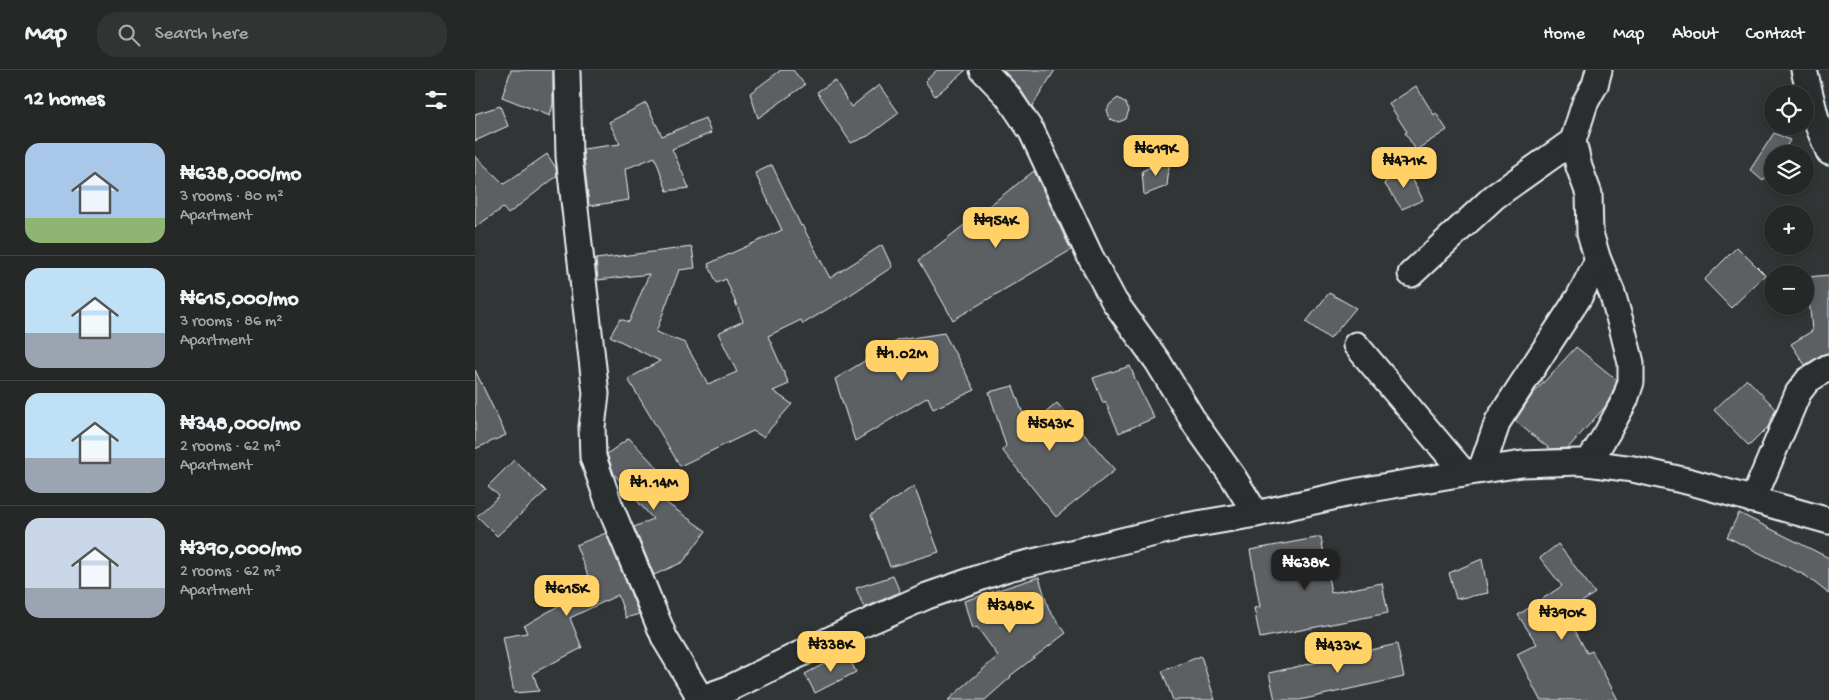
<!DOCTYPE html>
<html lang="en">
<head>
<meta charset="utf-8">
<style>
  :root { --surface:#262828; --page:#323434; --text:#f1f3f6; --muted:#a4a6a8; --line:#424445; --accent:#ffd166 }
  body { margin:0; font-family:"Gochi Hand",sans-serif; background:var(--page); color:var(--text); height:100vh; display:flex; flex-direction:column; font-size:19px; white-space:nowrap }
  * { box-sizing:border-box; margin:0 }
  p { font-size:16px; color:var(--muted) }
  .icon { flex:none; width:28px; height:28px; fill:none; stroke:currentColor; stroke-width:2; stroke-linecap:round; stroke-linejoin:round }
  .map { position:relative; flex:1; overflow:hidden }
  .sheet { display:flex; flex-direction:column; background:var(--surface); width:475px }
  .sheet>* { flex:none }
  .tools { position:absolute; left:1289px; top:15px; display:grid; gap:10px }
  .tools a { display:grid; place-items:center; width:50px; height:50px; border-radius:50%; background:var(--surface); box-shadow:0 2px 8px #0003,0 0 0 1px var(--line); font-size:25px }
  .price { position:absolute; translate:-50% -42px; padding:0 11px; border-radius:10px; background:var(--accent); color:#111; font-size:16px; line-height:32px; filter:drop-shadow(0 1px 2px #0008) }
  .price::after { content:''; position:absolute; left:50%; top:30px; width:15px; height:11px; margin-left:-8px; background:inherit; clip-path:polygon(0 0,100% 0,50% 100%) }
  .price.on { background:#222; color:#fff }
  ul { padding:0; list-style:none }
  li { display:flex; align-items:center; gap:15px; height:125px; padding:0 25px }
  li+li { border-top:1px solid var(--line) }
  li span { display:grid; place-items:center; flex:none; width:140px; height:100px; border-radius:15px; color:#555 }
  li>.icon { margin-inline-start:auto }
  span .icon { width:60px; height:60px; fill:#fffc; stroke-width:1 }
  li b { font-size:21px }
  h2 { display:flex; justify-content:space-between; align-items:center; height:60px; padding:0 25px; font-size:21px }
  header { display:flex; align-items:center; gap:30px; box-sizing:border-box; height:70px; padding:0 25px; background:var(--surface); border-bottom:1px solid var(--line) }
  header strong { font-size:24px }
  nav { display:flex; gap:28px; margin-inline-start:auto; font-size:18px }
  .search { width:350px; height:45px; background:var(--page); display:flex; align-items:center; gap:12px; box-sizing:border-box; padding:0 18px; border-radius:20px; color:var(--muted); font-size:19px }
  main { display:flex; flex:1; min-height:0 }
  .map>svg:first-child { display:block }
  .building { fill:#5c6063; stroke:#e8f1f8 }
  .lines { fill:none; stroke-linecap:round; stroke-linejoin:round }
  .minor-casing { stroke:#e8f1f8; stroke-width:29 }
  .minor { stroke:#2a2d2e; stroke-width:25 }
</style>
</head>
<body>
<header>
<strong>Map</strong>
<div class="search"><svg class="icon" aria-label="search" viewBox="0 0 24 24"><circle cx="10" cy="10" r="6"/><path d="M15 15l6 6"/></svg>Search here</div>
<nav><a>Home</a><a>Map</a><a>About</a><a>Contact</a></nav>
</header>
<main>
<section class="sheet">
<h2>12 homes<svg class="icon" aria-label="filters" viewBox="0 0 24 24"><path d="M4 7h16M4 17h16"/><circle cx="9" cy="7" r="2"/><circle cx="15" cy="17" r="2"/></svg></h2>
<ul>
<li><span style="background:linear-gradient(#a9c7e8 75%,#8fb573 0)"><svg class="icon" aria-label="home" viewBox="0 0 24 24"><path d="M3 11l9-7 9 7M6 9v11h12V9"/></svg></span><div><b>₦638,000/mo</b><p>3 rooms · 80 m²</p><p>Apartment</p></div></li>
<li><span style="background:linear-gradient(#bfe0f5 65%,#9aa5b1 0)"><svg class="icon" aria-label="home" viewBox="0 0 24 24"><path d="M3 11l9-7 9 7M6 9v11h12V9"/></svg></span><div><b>₦615,000/mo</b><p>3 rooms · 86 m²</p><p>Apartment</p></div></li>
<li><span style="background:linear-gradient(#bfe0f5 65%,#9aa5b1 0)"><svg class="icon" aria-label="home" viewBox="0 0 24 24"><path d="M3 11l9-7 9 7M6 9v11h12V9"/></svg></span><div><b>₦348,000/mo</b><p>2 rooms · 62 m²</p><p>Apartment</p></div></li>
<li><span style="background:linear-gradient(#c9d6e8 70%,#9aa5b1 0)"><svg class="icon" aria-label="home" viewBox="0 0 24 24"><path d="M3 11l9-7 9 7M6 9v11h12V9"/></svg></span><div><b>₦390,000/mo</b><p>2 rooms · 62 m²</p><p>Apartment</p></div></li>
</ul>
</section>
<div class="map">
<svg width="1354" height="630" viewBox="0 0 1354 630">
  <rect width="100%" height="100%" fill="#323536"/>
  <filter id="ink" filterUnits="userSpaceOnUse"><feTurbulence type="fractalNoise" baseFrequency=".02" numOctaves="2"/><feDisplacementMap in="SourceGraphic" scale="10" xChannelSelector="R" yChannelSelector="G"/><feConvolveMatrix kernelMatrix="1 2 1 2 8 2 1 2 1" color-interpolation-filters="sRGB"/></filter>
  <g filter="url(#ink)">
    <g class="building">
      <path d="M36,0H78V34L75,46L27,27Z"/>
      <path d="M306,0H318L330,15L283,48L275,23Z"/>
      <path d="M462,0H491L460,26L450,11Z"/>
      <path d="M528,0H580L557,37L544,17Z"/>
      <path d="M360,10L376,37L404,15L424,43L393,66L376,73L342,22Z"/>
      <path d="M941,16L959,45L961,43L972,60L941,80L930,63L932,62L914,34Z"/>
      <path d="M643,28L651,33L654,40L651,49L644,52L635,49L632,40L635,34Z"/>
      <path d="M171,33L187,66L230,48L236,63L197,79L214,118L192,121L180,87L150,99L154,130L114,136L108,79L145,74L134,52Z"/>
      <path d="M25,36L33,56L0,71V44Z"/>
      <path d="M1299,63L1315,70L1307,84H1298V97L1288,111L1275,100Z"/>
      <path d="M72,84L81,98L82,106L33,144L28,138L0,157V86L29,114Z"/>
      <path d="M695,88L692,116L669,125L667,101Z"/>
      <path d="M297,95L326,156L327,155L355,208L407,175L417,197L366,231L328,254L326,250L293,266L314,314L298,321L317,334L288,367L278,361L205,396L153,309L185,291L135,266L145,249L154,252L174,204L123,210L121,189L217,177L220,198L204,200L181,262L210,273L233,314L262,302L243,263L268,251L251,209L242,213L233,194L307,160L280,103Z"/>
      <path d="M932,98L948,130L927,139L909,113Z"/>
      <path d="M559,101L596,180L478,250L444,190Z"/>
      <path d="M1262,177L1290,205L1256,238L1229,210Z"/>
      <path d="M1354,205V283L1346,285L1330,295L1316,274L1337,261L1332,207Z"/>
      <path d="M854,223L881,238L855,269L831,252Z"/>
      <path d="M469,263L500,320L458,339L453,327L380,371L360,309L424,270Z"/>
      <path d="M1101,277L1142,310L1137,324L1130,337L1093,378L1075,379L1040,351L1057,325Z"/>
      <path d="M655,296L663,316L679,348L644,363L630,331L628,333L618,308Z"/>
      <path d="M0,300L31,365L0,379Z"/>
      <path d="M1272,309L1301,339L1293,357L1274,376L1239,340Z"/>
      <path d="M538,316L553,358L582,333L640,400L581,447L527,380L531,376L514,322Z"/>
      <path d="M154,368L189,405L169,417L231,461L208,492L179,505L159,457L178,449L139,404L132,384Z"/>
      <path d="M39,390L71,421L22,466L2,446L24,426L13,416Z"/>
      <path d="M439,416L464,482L415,497L396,445Z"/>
      <path d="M1264,443L1354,488V524L1331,506L1252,467Z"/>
      <path d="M131,463L164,544L151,548L143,525L95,548L107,578L58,603L64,621L39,623L28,567L52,563L49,556L117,516L101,475Z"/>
      <path d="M846,467L856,523L907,513L913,543L785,568L779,538L785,537L775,480Z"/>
      <path d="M1083,474L1120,523L1091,543L1112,583L1117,581L1143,630H1065L1042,584L1062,574L1043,545L1087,516L1065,488Z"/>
      <path d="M1007,489L1013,523L981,529L974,503Z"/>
      <path d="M418,506L425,522L389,538L381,518Z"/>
      <path d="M564,507L574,540L591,563L535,606L536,607L510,630H473L523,586L502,557L497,559L489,531Z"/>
      <path d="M922,574L929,607L825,630H800L794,603Z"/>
      <path d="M371,582L381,602L340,623L330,604Z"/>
      <path d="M726,586L740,630H698L687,601Z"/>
    </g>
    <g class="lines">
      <g class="minor-casing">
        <g id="minor">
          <path d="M92,0L94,86L121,324L117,357L118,387L134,434L190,569L226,629"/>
          <path d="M508,0L532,25L557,62L615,186L639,231L683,292L721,355L758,407L781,444"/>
          <path d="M1329,0L1342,53L1354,82"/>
          <path d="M936,204L1019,127L1098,71"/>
          <path d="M881,275L989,403"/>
          <path d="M1113,393L1132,363L1150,330L1156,312V293L1148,261L1137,223L1123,190L1115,163L1114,124L1104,97L1098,71L1110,33L1120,15L1124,0"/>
          <path d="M1006,400L1023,351L1104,227L1123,190"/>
          <path d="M1278,430L1323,323L1333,310L1354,297"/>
          <path d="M222,630L253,619L375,560L452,526L533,498L705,457L781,444L884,421L989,403L1047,394L1105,392L1158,399L1216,412L1354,451"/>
        </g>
      </g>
      <use href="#minor" class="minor"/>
    </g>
  </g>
</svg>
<div class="tools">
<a><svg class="icon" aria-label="locate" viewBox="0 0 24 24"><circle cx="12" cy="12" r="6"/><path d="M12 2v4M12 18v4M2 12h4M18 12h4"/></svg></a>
<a><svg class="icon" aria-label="layers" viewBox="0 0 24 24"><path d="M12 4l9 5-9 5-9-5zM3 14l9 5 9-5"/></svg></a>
<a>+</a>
<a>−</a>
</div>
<b class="price" style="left:681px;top:107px">₦619K</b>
<b class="price" style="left:929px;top:119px">₦471K</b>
<b class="price" style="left:521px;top:179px">₦954K</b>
<b class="price" style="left:427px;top:312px">₦1.02M</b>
<b class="price" style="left:575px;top:382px">₦543K</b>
<b class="price" style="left:179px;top:441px">₦1.14M</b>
<b class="price on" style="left:830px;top:521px">₦638K</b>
<b class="price" style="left:92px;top:547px">₦615K</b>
<b class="price" style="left:535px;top:564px">₦348K</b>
<b class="price" style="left:1087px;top:571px">₦390K</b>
<b class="price" style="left:356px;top:603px">₦338K</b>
<b class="price" style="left:863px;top:604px">₦433K</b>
</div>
</main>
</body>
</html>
